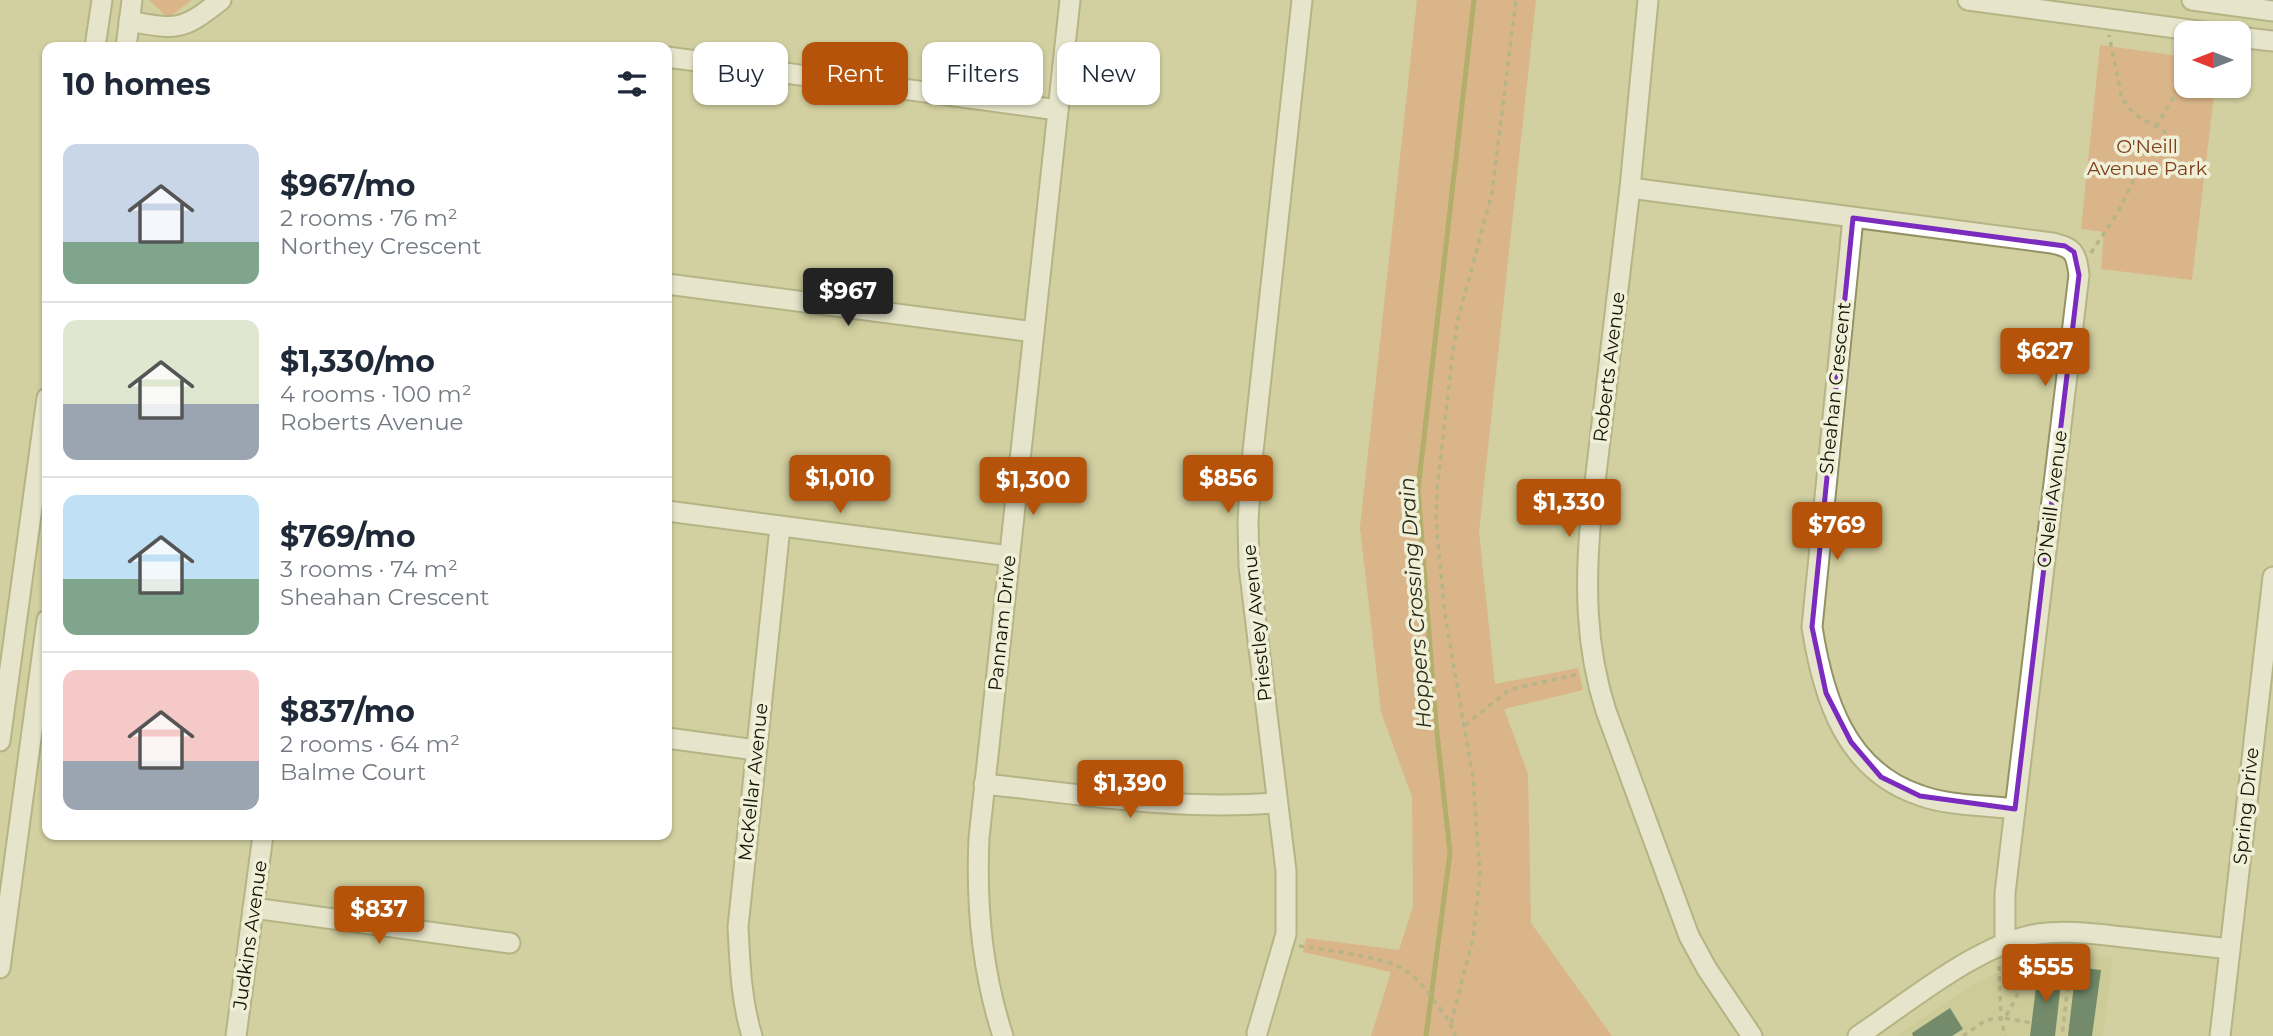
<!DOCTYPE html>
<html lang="en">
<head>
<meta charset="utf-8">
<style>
  :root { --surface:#fff; --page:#f6f6f7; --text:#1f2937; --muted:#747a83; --line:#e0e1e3; --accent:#b45309 }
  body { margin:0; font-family:Montserrat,sans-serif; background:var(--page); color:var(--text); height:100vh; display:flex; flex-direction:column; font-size:26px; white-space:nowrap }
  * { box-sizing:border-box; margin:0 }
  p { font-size:23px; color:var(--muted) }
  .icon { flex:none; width:38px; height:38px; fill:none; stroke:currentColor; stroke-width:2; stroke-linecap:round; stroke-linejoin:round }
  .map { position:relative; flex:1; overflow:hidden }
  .drawer { position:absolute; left:42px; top:42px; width:630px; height:798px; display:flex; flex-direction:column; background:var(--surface); border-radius:14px; box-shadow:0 2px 5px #0004 }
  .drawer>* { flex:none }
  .banner { position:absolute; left:693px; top:42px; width:665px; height:63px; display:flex; gap:14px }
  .needle { width:46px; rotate:270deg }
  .buttons { position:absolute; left:2174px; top:21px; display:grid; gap:14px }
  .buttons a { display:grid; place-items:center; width:77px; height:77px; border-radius:14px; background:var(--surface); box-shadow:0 2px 5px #0004; font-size:35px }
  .price { position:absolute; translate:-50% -60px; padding:0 16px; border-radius:7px; background:var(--accent); color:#fff; font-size:23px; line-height:46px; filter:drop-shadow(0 2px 4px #0008) }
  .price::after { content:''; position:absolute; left:50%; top:42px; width:21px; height:16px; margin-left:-10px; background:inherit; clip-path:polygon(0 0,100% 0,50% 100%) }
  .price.active { background:#222; color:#fff }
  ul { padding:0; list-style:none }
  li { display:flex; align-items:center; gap:21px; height:175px; padding:0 21px }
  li+li { border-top:2px solid var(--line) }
  li span { display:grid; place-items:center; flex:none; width:196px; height:140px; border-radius:14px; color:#555 }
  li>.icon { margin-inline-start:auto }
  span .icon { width:84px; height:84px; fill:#fffc; stroke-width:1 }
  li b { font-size:30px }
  h2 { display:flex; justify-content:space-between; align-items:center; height:84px; padding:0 21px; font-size:30px }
  .tag { padding:0 24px; border-radius:14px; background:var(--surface); box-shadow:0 2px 5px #0004; font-size:24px; line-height:63px }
  .tag.active { background:var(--accent); color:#fff }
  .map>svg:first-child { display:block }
  .built { fill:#c7c58f }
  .green { fill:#e4946e }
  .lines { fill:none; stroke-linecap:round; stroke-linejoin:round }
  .stream { stroke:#8c872c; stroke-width:5 }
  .building { fill:#003928 }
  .minor-casing { stroke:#939264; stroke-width:23 }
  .path { stroke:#95936d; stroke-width:3.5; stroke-dasharray:5 5; stroke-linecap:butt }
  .minor { stroke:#fff; stroke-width:19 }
  .marked { fill:none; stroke:#7b2cbf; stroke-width:5; stroke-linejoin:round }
  .labels { text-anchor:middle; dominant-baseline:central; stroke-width:7; stroke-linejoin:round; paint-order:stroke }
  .park-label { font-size:19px; fill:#7e3c19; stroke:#f0efd7 }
  .street-label { font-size:19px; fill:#141303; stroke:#f0efd7 }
  .water-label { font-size:21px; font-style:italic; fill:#2c2b17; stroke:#f0efd7 }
</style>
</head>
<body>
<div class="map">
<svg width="2273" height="1036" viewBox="0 0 2273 1036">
  <rect width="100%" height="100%" fill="#d2d0a0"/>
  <path class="built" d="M2067,956L2113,957L2103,1036H1896L1964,990L1994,974L2023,964Z"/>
  <g class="green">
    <path d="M149,0H192L168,18Z"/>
    <path d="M1417,0H1536L1479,532L1495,684L1578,668L1583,690L1504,709L1528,774L1531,923L1612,1036H1371L1391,972L1303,952L1306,938L1399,950L1413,906L1412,797L1381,712L1360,527Z"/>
    <path d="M2100,45L2186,57V86H2215L2192,280L2101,269L2104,232L2081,229Z"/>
  </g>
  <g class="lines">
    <path class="stream" d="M1426,1036L1450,853L1436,724L1418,490L1474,0"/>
  </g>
  <g class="building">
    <path d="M2076,967L2101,970L2092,1036H2068Z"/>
    <path d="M2038,971L2062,974L2055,1036H2030Z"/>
    <path d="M1950,1008L1963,1029L1952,1036H1913L1912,1033Z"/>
  </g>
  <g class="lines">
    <g class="minor-casing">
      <g id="minor">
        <path d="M1648,0L1630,188L1591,516C1585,583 1585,646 1606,711L1689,936L1707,969L1752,1036"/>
        <path d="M1968,0L2213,33"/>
        <path d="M2192,0L2273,11"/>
        <path d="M129,21C177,30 182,31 221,0"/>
        <path d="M2238,37L2273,41"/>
        <path d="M95,47L102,0"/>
        <path d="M126,47L132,0"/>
        <path d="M667,57L1058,110"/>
        <path d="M1630,188L2052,243C2074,248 2076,252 2079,275L2005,893V943"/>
        <path d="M1853,218L1812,627C1823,697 1845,770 1919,795C1948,806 1984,805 2015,809"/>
        <path d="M667,284L1034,332"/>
        <path d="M667,511L1009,556"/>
        <path d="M667,738L756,750"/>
        <path d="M0,741L47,398"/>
        <path d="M984,784C1081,794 1178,811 1276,803"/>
        <path d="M253,908L510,943"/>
        <path d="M0,968L47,620"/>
        <path d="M1257,1033L1286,934V871L1249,566L1248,522L1251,470L1302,0"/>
        <path d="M236,1036L263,835"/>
        <path d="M752,1036C741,1000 740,964 738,927L780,527"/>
        <path d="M1003,1036C982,972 976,904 979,838L1070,0"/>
        <path d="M1858,1036C1909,1002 1978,944 2038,934C2067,930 2095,934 2124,937C2159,941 2194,945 2230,949"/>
        <path d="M2220,1036L2273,577"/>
      </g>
    </g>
    <g class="path">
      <path d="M2156,127L2186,76"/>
      <path d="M2091,253L2118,212L2133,181L2164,163L2169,143L2165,132L2134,114L2122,99L2109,35"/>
      <path d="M1465,725L1509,690L1578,674"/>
      <path d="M1299,946C1321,949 1383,957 1401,968C1417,977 1429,993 1439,1007C1446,1017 1452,1024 1455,1036"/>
      <path d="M1999,966L2001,1018L2005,1036"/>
      <path d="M2005,1018L2032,1023"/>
      <path d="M1451,1023L1473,939L1480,875L1473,778L1445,615L1436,521L1437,490L1453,351L1458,319L1492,193L1516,0"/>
      <path d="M1963,1036L1986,1020L2005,1018L2030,971L2034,967L2070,969L2062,1036"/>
    </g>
    <use href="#minor" class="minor"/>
  </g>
  <path d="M0 0H2273V1036H0ZM1853,218L2065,246L2074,252L2079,275L2015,809L1920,796L1881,777L1851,742L1826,693L1812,627Z" fill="#d2d0a0" fill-opacity=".55" fill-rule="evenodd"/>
  <path class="marked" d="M1853,218L2065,246L2074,252L2079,275L2015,809L1920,796L1881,777L1851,742L1826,693L1812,627Z"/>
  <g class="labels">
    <g class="park-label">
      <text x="2147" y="146">O'Neill<tspan x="2147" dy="22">Avenue Park</tspan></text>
    </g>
    <g class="street-label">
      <text transform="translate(1609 367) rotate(-83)">Roberts Avenue</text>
      <text transform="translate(1835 388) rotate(-84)">Sheahan Crescent</text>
      <text transform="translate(2052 499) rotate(-83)">O'Neill Avenue</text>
      <text transform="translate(1002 623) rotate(-84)">Pannam Drive</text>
      <text transform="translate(1257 623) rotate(-96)">Priestley Avenue</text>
      <text transform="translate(753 782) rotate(-84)">McKellar Avenue</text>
      <text transform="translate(2246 806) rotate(-84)">Spring Drive</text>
      <text transform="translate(250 935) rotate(-82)">Judkins Avenue</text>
    </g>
    <g class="water-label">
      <text transform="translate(1415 603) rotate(-94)">Hoppers Crossing Drain</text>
    </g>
  </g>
</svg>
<div class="buttons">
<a><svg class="needle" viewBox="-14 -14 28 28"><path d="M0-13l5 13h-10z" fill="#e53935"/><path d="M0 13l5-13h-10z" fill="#747a83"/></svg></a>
</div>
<b class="price active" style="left:848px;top:328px">$967</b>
<b class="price" style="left:2045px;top:388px">$627</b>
<b class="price" style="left:840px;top:515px">$1,010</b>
<b class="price" style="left:1228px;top:515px">$856</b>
<b class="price" style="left:1033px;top:517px">$1,300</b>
<b class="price" style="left:1569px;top:539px">$1,330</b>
<b class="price" style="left:1837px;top:562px">$769</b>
<b class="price" style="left:1130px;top:820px">$1,390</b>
<b class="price" style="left:379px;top:946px">$837</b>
<b class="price" style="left:2046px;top:1004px">$555</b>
<div class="banner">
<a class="tag">Buy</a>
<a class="tag active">Rent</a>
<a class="tag">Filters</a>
<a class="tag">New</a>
</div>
<section class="drawer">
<h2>10 homes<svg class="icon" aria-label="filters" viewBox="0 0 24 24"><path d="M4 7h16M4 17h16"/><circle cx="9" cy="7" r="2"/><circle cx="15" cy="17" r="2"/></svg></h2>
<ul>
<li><span style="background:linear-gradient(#c9d6e8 70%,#7fa58c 0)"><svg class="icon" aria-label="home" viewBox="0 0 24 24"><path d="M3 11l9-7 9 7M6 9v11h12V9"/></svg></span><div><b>$967/mo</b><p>2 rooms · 76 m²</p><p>Northey Crescent</p></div></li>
<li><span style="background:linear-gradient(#dfe7d0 60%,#9aa5b1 0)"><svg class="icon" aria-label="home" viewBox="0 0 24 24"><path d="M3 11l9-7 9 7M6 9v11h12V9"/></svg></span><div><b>$1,330/mo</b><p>4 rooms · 100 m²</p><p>Roberts Avenue</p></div></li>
<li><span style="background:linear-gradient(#bfe0f5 60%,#7fa58c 0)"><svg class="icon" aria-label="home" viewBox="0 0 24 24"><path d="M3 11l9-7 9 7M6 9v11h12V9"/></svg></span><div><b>$769/mo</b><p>3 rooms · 74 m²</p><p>Sheahan Crescent</p></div></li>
<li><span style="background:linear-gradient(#f6c9c9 65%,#9aa5b1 0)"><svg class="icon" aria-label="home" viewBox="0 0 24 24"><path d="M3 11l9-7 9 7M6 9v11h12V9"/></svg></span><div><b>$837/mo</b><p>2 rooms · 64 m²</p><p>Balme Court</p></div></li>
</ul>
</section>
</div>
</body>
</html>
